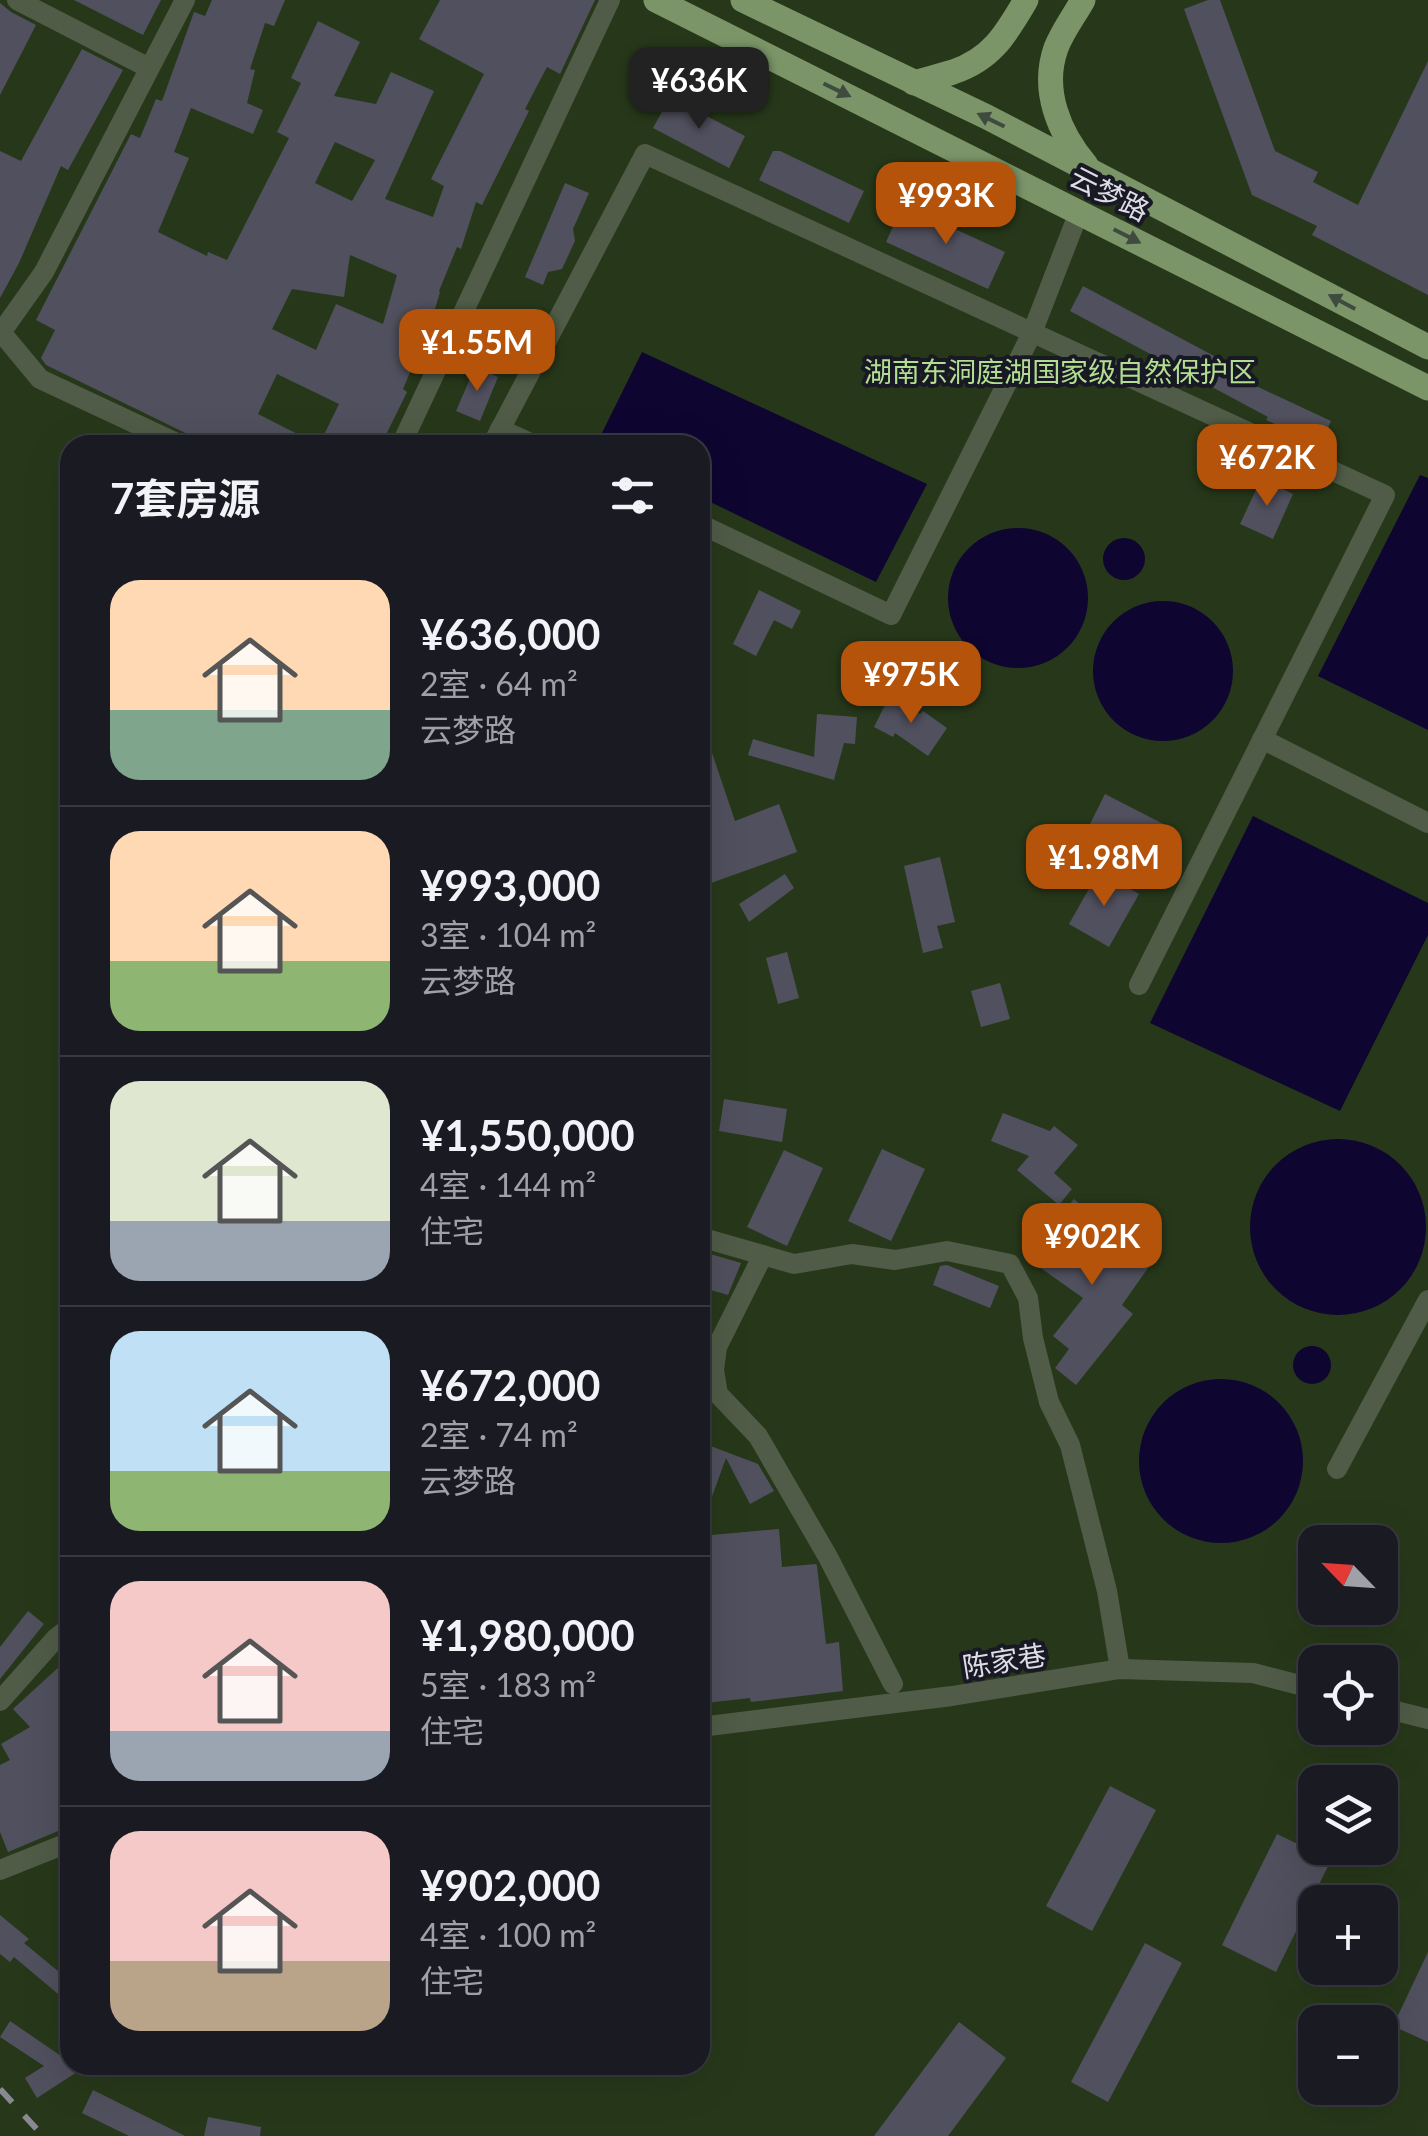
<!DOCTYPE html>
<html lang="zh">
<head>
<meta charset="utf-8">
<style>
  :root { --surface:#1a1a23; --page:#272730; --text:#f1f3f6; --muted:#9fa1a6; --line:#383841; --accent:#b45309 }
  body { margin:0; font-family:Lato,"Noto Sans SC",sans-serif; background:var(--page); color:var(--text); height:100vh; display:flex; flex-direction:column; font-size:38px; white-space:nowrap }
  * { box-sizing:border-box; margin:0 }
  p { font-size:32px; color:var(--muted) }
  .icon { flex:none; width:55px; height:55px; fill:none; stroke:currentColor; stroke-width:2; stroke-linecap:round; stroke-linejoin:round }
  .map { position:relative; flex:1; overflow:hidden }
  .details { position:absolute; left:60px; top:435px; width:650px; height:1640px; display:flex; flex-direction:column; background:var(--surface); border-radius:30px; box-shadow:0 10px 40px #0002,0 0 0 2px var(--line) }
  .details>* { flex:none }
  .needle { width:65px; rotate:295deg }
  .fabs { position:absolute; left:1298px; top:1525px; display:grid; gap:20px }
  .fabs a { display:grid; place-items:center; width:100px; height:100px; border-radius:20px; background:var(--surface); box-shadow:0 10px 40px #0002,0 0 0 2px var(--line); font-size:50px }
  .price { position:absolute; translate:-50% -85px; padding:0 22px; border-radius:20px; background:var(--accent); color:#fff; font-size:32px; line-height:65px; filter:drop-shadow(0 2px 5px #0008) }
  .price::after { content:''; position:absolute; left:50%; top:60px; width:30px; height:22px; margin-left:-15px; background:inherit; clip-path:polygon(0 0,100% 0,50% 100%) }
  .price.selected { background:#222; color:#fff }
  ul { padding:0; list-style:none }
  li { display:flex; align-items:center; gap:30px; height:250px; padding:0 50px }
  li+li { border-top:2px solid var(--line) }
  li span { display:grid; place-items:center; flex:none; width:280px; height:200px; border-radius:30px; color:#555 }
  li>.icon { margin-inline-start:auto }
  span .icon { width:120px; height:120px; fill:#fffc; stroke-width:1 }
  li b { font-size:42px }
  h2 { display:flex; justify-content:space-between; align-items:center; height:120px; padding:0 50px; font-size:42px }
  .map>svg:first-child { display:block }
  .green { fill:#27381a; fill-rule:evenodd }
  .water { fill:#0e0531 }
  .building { fill:#50505e; fill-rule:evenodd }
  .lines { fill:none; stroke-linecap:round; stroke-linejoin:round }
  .street { stroke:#505c47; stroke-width:20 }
  .primary { stroke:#7b9568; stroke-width:25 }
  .rail { stroke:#888993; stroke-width:6; stroke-dasharray:18 18; stroke-linecap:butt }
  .oneway { fill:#404b40 }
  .labels { text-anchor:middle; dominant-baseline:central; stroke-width:8; stroke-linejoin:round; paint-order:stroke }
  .street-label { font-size:28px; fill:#dcdde5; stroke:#191925 }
  .park-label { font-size:28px; fill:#b2de91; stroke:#191925 }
</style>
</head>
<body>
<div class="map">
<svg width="1428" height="2136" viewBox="0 0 1428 2136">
  <rect width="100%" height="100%" fill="#22232f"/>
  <path class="green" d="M0,0H1428V2136H0ZM70,445H700V2065H70ZM1315,1542H1380V1608H1315ZM1315,1662H1380V1728H1315ZM1315,1782H1380V1848H1315ZM1315,1902H1380V1968H1315ZM1315,2022H1380V2088H1315Z"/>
  <g class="water">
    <path d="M642,352L927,484L876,582L700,497V445H596Z"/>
    <path d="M1420,475L1428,478V730L1318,676Z"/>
    <circle cx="1018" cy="598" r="70"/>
    <circle cx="1124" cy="559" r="21"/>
    <circle cx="1163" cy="671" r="70"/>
    <path d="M1253,816L1428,903V935L1340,1111L1150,1023Z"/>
    <circle cx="1338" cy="1227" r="88"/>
    <circle cx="1312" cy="1365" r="19"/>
    <circle cx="1221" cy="1461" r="82"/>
  </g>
  <g class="building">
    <path d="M74,0H161L143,35Z"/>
    <path d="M212,0H285L274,26L265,23L250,69L255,70L247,103L263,110L253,134L191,108L174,152L189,158L158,232L207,256L208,252L227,260L289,138L277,132L301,83L291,78L318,21L360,42L334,96L376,104L391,72L434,91L385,199L433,217L444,186L431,179L484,74L419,39L440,0H595L560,74L547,67L525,109L529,111L482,205L476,202L461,249L457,247L439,291L440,292L430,326L403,389L407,392L381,445H210L46,365L41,358L55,330L36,320L131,134L140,138L156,99L162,101L194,12L205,16ZM335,142L375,160L352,201L315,183ZM350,255L397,275L383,324L336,304L316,350L272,329L292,289L344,297ZM277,374L339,404L319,445L258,414Z"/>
    <path d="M1208,0H1220L1275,151L1318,172L1313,182L1358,205L1428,61V295L1312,235L1317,226L1252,195L1184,9Z"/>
    <path d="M0,3L11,12L36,25L0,95Z"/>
    <path d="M82,49L123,70L68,170L61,166L19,263L0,298V151L21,161Z"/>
    <path d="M670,97L745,136L729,168L653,128Z"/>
    <path d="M773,151H780L864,191L849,223L759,180Z"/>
    <path d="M565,183L589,193L573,229L575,241L562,269L548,272L543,285L525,277Z"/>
    <path d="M903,205L1005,252L988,289L886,242Z"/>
    <path d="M1083,286L1259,380L1256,386L1331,421L1320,445L1266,420L1268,417L1070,311Z"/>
    <path d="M475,367L498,377L480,421L456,411Z"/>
    <path d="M1261,479L1293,494L1273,539L1240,524Z"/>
    <path d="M759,590L801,611L792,629L774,620L756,656L733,644Z"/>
    <path d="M888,699L920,714L923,711L947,728L928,756L895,733L893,737L874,727Z"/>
    <path d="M817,714L857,717L855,744L844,743L834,780L748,755L753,739L814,757Z"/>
    <path d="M700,726H703L735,821L779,804L797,852L700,887Z"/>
    <path d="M1105,794L1171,828L1156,858L1090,824Z"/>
    <path d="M940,857L955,922L937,926L943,948L923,953L904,866Z"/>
    <path d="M1099,871L1139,894L1109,947L1069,924Z"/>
    <path d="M785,874L794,888L749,922L739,904Z"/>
    <path d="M787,952L799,998L778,1004L766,958Z"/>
    <path d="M1000,983L1010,1019L981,1027L971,991Z"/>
    <path d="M724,1099L787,1109L782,1142L719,1131Z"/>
    <path d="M1003,1113L1050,1131L1054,1126L1078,1145L1054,1173L1072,1189L1059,1205L1017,1170L1029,1156L991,1141Z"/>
    <path d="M882,1149L925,1169L891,1241L848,1221Z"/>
    <path d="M784,1150L823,1168L787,1246L747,1227Z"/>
    <path d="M1074,1199L1107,1227L1085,1252L1148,1247L1155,1258L1122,1305L1133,1314L1076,1385L1055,1368L1069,1349L1053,1336L1083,1298L1038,1266L1068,1224L1059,1216Z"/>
    <path d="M700,1251L741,1263L728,1295L700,1287Z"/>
    <path d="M947,1265L999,1286L990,1308L933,1285L940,1266Z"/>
    <path d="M700,1442L758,1464L774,1491L750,1504L726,1458L702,1524L700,1523Z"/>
    <path d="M779,1529L782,1567L816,1564L817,1566L826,1644L839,1642L843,1691L751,1702L750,1698L706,1703L700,1646V1536Z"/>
    <path d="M28,1611L44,1624L0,1679V1647Z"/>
    <path d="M60,1666L70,1677V1703L60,1712L70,1730V1826L8,1852L0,1832V1765L10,1760L1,1744L30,1727L13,1709Z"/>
    <path d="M1110,1786L1156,1810L1092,1931L1046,1906Z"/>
    <path d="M1277,1834L1331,1860L1276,1972L1222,1945Z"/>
    <path d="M0,1915L29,1939L24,1943L70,1981V2004L14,1957L10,1962L0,1954Z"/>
    <path d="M1145,1943L1182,1963L1108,2102L1071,2082Z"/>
    <path d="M1428,1952V2042L1393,2026Z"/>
    <path d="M10,2021L61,2056L68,2051L70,2065H77V2072L37,2098L25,2078L44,2066L0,2037Z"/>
    <path d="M959,2022L1006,2058L948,2136H874Z"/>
    <path d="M93,2090L185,2136H129L82,2113Z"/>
    <path d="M208,2117L261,2127L260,2136H204Z"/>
  </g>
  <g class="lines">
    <g class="street">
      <path d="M17,0L149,68"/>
      <path d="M0,331L40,379L181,445"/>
      <path d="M0,334L44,272L185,0"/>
      <path d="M500,429L535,445"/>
      <path d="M401,445L610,0"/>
      <path d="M492,445L645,154L1385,495L1139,985"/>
      <path d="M700,524L891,615L1032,333L1079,212"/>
      <path d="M1262,739L1428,823"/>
      <path d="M700,1237L794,1264L852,1254L895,1260L947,1251L1010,1264L1028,1298L1033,1338L1049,1402L1070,1445L1107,1591L1120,1669"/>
      <path d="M763,1255L717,1347L714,1370L718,1394L758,1436L828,1557L893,1684"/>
      <path d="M1337,1469L1428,1300"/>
      <path d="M0,1701L56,1638L70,1627"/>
      <path d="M1380,1707L1428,1719"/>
      <path d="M700,1727L952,1696L1120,1669L1253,1673L1315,1689"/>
      <path d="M0,1870L70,1842"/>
    </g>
    <g class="primary">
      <path d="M656,0L1428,388"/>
      <path d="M743,0L987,117L1428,347"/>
      <path d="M1083,0C1074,16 1062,32 1056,48C1041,90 1059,133 1086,165"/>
      <path d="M914,83C927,79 940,76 953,72C992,59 1006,34 1026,0"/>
    </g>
    <path class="rail" d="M0,2089L43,2136"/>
  </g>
  <defs><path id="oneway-solid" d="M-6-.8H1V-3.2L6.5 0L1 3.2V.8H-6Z" transform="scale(2.5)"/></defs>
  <g class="oneway">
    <use href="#oneway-solid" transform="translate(837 90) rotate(26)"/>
    <use href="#oneway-solid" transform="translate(991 120) rotate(-154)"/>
    <use href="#oneway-solid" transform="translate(1127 236) rotate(27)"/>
    <use href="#oneway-solid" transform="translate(1342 302) rotate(-152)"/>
  </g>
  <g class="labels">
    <g class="street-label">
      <text transform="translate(1110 193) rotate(27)">云梦路</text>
      <text transform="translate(1004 1660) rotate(-9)">陈家巷</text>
    </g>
    <g class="park-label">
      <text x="1060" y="371">湖南东洞庭湖国家级自然保护区</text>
    </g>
  </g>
</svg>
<div class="fabs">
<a><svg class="needle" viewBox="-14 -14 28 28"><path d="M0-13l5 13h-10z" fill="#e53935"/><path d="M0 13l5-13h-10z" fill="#9fa1a6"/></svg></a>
<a><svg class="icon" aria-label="locate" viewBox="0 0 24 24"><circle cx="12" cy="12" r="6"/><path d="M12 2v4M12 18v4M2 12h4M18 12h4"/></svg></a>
<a><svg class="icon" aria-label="layers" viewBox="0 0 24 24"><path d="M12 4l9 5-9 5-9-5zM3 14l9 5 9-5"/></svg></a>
<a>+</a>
<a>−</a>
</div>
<b class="price selected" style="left:699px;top:132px">¥636K</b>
<b class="price" style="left:946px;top:247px">¥993K</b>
<b class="price" style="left:477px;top:394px">¥1.55M</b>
<b class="price" style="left:1267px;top:509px">¥672K</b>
<b class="price" style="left:911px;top:726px">¥975K</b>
<b class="price" style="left:1104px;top:909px">¥1.98M</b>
<b class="price" style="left:1092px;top:1288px">¥902K</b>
<section class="details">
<h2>7套房源<svg class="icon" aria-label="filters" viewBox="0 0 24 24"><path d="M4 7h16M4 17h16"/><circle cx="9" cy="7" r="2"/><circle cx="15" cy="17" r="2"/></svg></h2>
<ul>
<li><span style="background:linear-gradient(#ffd9b3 65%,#7fa58c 0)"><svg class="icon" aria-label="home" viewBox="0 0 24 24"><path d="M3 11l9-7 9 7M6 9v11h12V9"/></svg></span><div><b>¥636,000</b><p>2室 · 64 m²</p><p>云梦路</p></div></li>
<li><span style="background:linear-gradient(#ffd9b3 65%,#8fb573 0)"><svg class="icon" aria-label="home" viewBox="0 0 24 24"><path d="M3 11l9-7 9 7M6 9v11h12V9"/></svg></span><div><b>¥993,000</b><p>3室 · 104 m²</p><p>云梦路</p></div></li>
<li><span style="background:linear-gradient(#dfe7d0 70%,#9aa5b1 0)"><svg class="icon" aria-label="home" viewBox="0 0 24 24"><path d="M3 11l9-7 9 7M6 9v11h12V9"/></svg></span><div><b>¥1,550,000</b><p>4室 · 144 m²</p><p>住宅</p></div></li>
<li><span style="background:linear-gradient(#bfe0f5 70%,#8fb573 0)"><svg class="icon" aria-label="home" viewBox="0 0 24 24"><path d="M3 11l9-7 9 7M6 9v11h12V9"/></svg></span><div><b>¥672,000</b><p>2室 · 74 m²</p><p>云梦路</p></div></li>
<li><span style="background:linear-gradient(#f6c9c9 75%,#9aa5b1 0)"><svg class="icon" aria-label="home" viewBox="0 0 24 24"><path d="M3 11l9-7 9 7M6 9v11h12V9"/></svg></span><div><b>¥1,980,000</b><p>5室 · 183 m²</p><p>住宅</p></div></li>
<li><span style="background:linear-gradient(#f6c9c9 65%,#b9a48a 0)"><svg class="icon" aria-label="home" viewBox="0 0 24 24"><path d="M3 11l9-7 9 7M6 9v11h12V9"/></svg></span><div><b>¥902,000</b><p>4室 · 100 m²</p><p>住宅</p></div></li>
</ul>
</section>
</div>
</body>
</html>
